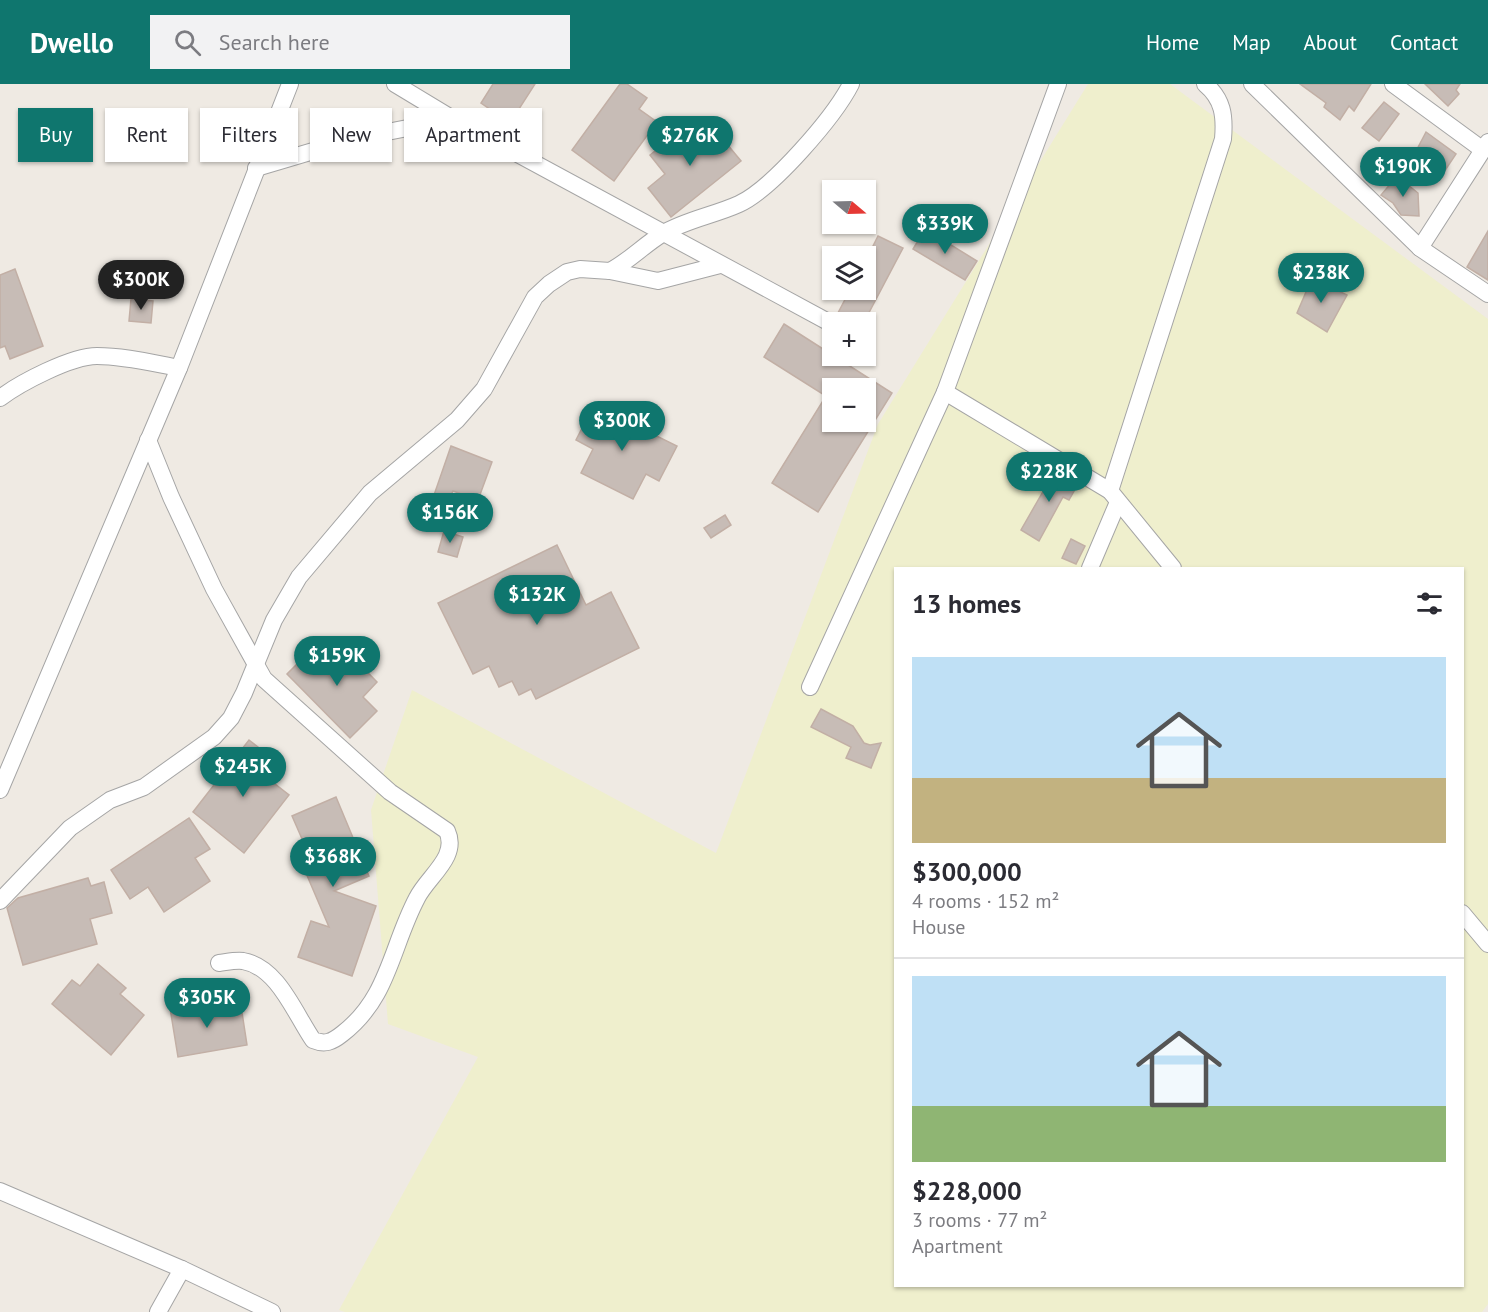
<!DOCTYPE html>
<html lang="en">
<head>
<meta charset="utf-8">
<style>
  :root { --surface:#fff; --page:#f2f2f3; --text:#2b2b33; --muted:#7c7c81; --line:#e1e1e2; --accent:#0f766e }
  body { margin:0; font-family:"PT Sans",sans-serif; background:var(--page); color:var(--text); height:100vh; display:flex; flex-direction:column; font-size:22px; white-space:nowrap }
  * { box-sizing:border-box; margin:0 }
  p { font-size:20px; color:var(--muted) }
  .icon { flex:none; width:33px; height:33px; fill:none; stroke:currentColor; stroke-width:2; stroke-linecap:round; stroke-linejoin:round }
  .map { position:relative; flex:1; overflow:hidden }
  .drawer { position:absolute; left:894px; top:483px; width:570px; height:720px; display:flex; flex-direction:column; background:var(--surface); border-radius:0px; box-shadow:0 2px 4px #0004 }
  .drawer>* { flex:none }
  .banner { position:absolute; left:18px; top:24px; width:570px; height:54px; display:flex; gap:12px }
  .needle { width:39px; rotate:109deg }
  .tools { position:absolute; left:822px; top:96px; display:grid; gap:12px }
  .tools a { display:grid; place-items:center; width:54px; height:54px; border-radius:0px; background:var(--surface); box-shadow:0 2px 4px #0004; font-size:30px }
  .price { position:absolute; translate:-50% -51px; padding:0 14px; border-radius:21px; background:var(--accent); color:#fff; font-size:20px; line-height:39px; filter:drop-shadow(0 2px 3px #0008) }
  .price::after { content:''; position:absolute; left:50%; top:36px; width:18px; height:14px; margin-left:-9px; background:inherit; clip-path:polygon(0 0,100% 0,50% 100%) }
  .price.current { background:#222; color:#fff }
  ul { padding:0; list-style:none }
  li { display:grid; align-content:center; gap:12px; height:318px; padding:0 18px }
  li+li { border-top:2px solid var(--line) }
  li span { display:grid; place-items:center; height:186px; border-radius:0px; color:#555 }
  li>.icon { margin-inline-start:auto }
  span .icon { width:108px; height:108px; fill:#fffc; stroke-width:1 }
  li b { font-size:26px }
  h2 { display:flex; justify-content:space-between; align-items:center; height:72px; padding:0 18px; font-size:26px }
  .tag { padding:0 21px; border-radius:0px; background:var(--surface); box-shadow:0 2px 4px #0004; font-size:21px; line-height:54px }
  .tag.current { background:var(--accent); color:#fff }
  header { display:flex; align-items:center; gap:36px; box-sizing:border-box; height:84px; padding:0 30px; background:var(--accent); color:#fff }
  header strong { font-size:28px }
  nav { display:flex; gap:33px; margin-inline-start:auto; font-size:21px }
  .search { width:420px; height:54px; background:var(--page); display:flex; align-items:center; gap:15px; box-sizing:border-box; padding:0 21px; border-radius:0px; color:var(--muted); font-size:22px }
  .map>svg:first-child { display:block }
  .farmland { fill:#efefcd; fill-rule:evenodd }
  .building { fill:#c7bcb6; stroke:#c2afa5; stroke-width:1.5; fill-rule:evenodd }
  .lines { fill:none; stroke-linecap:round; stroke-linejoin:round }
  .street-casing { stroke:#a5a5a5; stroke-width:18 }
  .street { stroke:#fff; stroke-width:16 }
</style>
</head>
<body>
<header>
<strong>Dwello</strong>
<div class="search"><svg class="icon" aria-label="search" viewBox="0 0 24 24"><circle cx="10" cy="10" r="6"/><path d="M15 15l6 6"/></svg>Search here</div>
<nav><a>Home</a><a>Map</a><a>About</a><a>Contact</a></nav>
</header>
<div class="map">
<svg width="1488" height="1228" viewBox="0 0 1488 1228">
  <rect width="100%" height="100%" fill="#efeae3"/>
  <path class="farmland" d="M1088,0H1170L1488,235V1220L1482,1228H345L339,1226L478,973L388,940L371,726L412,606L716,769L878,340ZM896,484H1462V1202H896Z"/>
  <g class="building">
    <path d="M493,0H535L510,39L481,19Z"/>
    <path d="M620,0H627L647,14L639,25L657,38L614,97L572,66Z"/>
    <path d="M1300,0H1371L1354,27L1349,22L1340,36L1324,23L1326,19Z"/>
    <path d="M1425,0H1460L1456,6L1459,10L1448,22Z"/>
    <path d="M1384,18L1399,30L1379,57L1362,44Z"/>
    <path d="M692,37L707,56L717,48L741,77L671,133L648,104L665,90L650,71Z"/>
    <path d="M1426,48L1456,70L1442,91L1414,71Z"/>
    <path d="M1397,92L1418,109L1419,132L1401,131L1393,119L1381,111Z"/>
    <path d="M925,145L977,177L965,196L913,165Z"/>
    <path d="M1488,147V196L1467,183Z"/>
    <path d="M878,152L903,164L864,238H857L838,229L850,206H866V176Z"/>
    <path d="M15,185L43,262L10,275L5,262L0,264V191Z"/>
    <path d="M1312,194L1347,211L1327,248L1297,229Z"/>
    <path d="M131,215L153,217L151,239L129,237Z"/>
    <path d="M784,240L892,309L818,428L772,399L826,312L764,273ZM832,304H866V338H832Z"/>
    <path d="M594,321L677,362L659,397L646,390L633,415L581,389L593,365L576,356Z"/>
    <path d="M451,362L492,378L478,416L453,407L448,417L434,411Z"/>
    <path d="M1051,384L1078,400L1069,416L1063,413L1039,457L1021,446L1045,404L1042,402Z"/>
    <path d="M725,431L731,441L711,454L704,444Z"/>
    <path d="M444,447L463,453L457,473L438,468Z"/>
    <path d="M1071,455L1085,462L1076,480L1062,474Z"/>
    <path d="M557,461L586,521L611,508L639,564L536,615L531,605L519,611L512,597L499,603L489,582L473,590L438,519Z"/>
    <path d="M340,560L377,598L363,613L377,627L350,654L287,590L312,565L324,576Z"/>
    <path d="M821,625L853,642L864,659L870,661L881,659L871,684L846,674L851,663L811,643Z"/>
    <path d="M249,656L281,681L270,696L289,711L244,769L193,728Z"/>
    <path d="M336,713L369,792L334,807L376,822L352,892L298,873L311,837L329,843L297,768L306,764L292,732Z"/>
    <path d="M189,734L210,765L195,774L210,797L164,828L148,803L130,815L111,786Z"/>
    <path d="M88,794L91,802L104,798L112,829L90,835L97,860L23,881L7,824L18,814Z"/>
    <path d="M98,880L126,904L120,910L144,931L111,971L52,920L72,896L80,902Z"/>
    <path d="M207,918L209,928L241,922L247,961L178,973L170,924Z"/>
  </g>
  <g class="lines">
    <g class="street-casing">
      <g id="street">
        <path d="M395,0L453,35"/>
        <path d="M1252,0L1420,164L1488,210"/>
        <path d="M1393,0L1483,66"/>
        <path d="M256,84L357,54L453,35L832,240"/>
        <path d="M1420,164L1488,58"/>
        <path d="M610,187C629,177 644,161 662,150C685,136 715,131 739,120C773,104 834,33 851,0"/>
        <path d="M945,308L1058,0"/>
        <path d="M0,314C20,299 71,272 97,272C124,272 152,279 179,284"/>
        <path d="M148,356L171,413L214,505L264,595L390,708L447,747C459,773 428,792 417,814C391,863 389,914 342,950C332,958 325,961 313,956C295,930 278,883 243,877C236,876 227,878 219,879"/>
        <path d="M1110,407L1223,55C1225,32 1223,15 1205,0"/>
        <path d="M1090,484L1118,418"/>
        <path d="M810,603L945,308L1110,407L1173,484"/>
        <path d="M0,706L179,284L290,0"/>
        <path d="M0,817L70,744L110,716L144,703L214,653L231,634L244,609L274,536L299,493L370,409L457,336L484,305L535,213L549,200L567,188L580,185L610,187L658,197L720,181"/>
        <path d="M1462,829L1488,860"/>
        <path d="M0,1107L182,1185L272,1228"/>
        <path d="M158,1228L182,1185"/>
      </g>
    </g>
    <use href="#street" class="street"/>
  </g>
</svg>
<div class="tools">
<a><svg class="needle" viewBox="-14 -14 28 28"><path d="M0-13l5 13h-10z" fill="#e53935"/><path d="M0 13l5-13h-10z" fill="#7c7c81"/></svg></a>
<a><svg class="icon" aria-label="layers" viewBox="0 0 24 24"><path d="M12 4l9 5-9 5-9-5zM3 14l9 5 9-5"/></svg></a>
<a>+</a>
<a>−</a>
</div>
<b class="price" style="left:690px;top:83px">$276K</b>
<b class="price" style="left:1403px;top:114px">$190K</b>
<b class="price" style="left:945px;top:171px">$339K</b>
<b class="price" style="left:1321px;top:220px">$238K</b>
<b class="price current" style="left:141px;top:227px">$300K</b>
<b class="price" style="left:622px;top:368px">$300K</b>
<b class="price" style="left:1049px;top:419px">$228K</b>
<b class="price" style="left:450px;top:460px">$156K</b>
<b class="price" style="left:537px;top:542px">$132K</b>
<b class="price" style="left:337px;top:603px">$159K</b>
<b class="price" style="left:243px;top:714px">$245K</b>
<b class="price" style="left:333px;top:804px">$368K</b>
<b class="price" style="left:207px;top:945px">$305K</b>
<div class="banner">
<a class="tag current">Buy</a>
<a class="tag">Rent</a>
<a class="tag">Filters</a>
<a class="tag">New</a>
<a class="tag">Apartment</a>
</div>
<section class="drawer">
<h2>13 homes<svg class="icon" aria-label="filters" viewBox="0 0 24 24"><path d="M4 7h16M4 17h16"/><circle cx="9" cy="7" r="2"/><circle cx="15" cy="17" r="2"/></svg></h2>
<ul>
<li><span style="background:linear-gradient(#bfe0f5 65%,#c2b280 0)"><svg class="icon" aria-label="home" viewBox="0 0 24 24"><path d="M3 11l9-7 9 7M6 9v11h12V9"/></svg></span><div><b>$300,000</b><p>4 rooms · 152 m²</p><p>House</p></div></li>
<li><span style="background:linear-gradient(#bfe0f5 70%,#8fb573 0)"><svg class="icon" aria-label="home" viewBox="0 0 24 24"><path d="M3 11l9-7 9 7M6 9v11h12V9"/></svg></span><div><b>$228,000</b><p>3 rooms · 77 m²</p><p>Apartment</p></div></li>
</ul>
</section>
</div>
</body>
</html>
